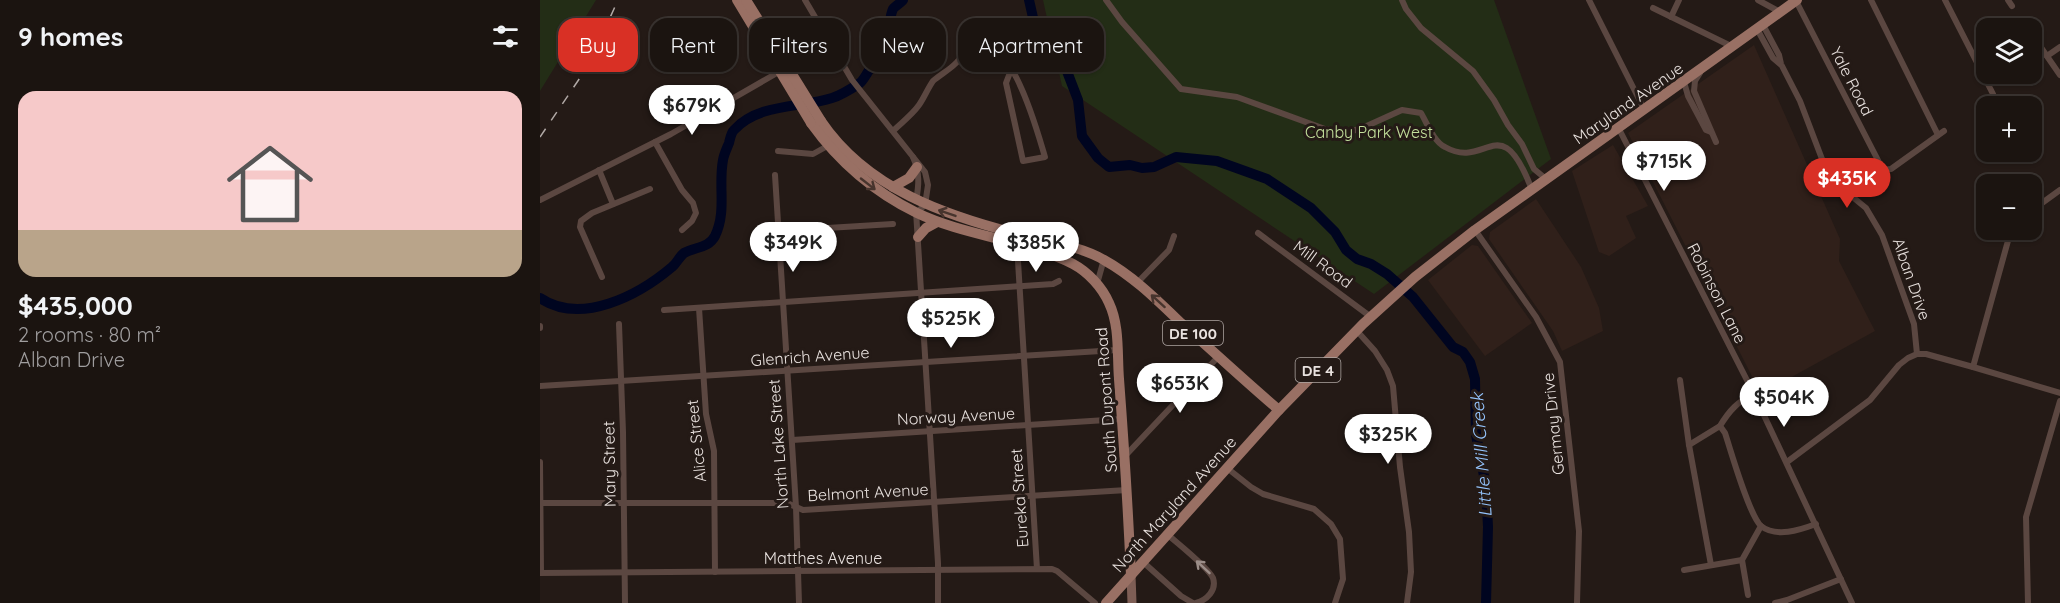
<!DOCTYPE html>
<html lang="en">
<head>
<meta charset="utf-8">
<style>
  :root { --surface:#1b1410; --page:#28211e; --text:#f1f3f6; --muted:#a09e9f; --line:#393330; --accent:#d93025 }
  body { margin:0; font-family:Quicksand,sans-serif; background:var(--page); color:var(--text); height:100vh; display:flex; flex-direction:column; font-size:22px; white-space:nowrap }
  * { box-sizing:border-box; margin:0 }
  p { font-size:20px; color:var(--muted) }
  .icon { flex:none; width:33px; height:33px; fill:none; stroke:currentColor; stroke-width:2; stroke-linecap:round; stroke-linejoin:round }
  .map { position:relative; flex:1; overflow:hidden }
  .side { display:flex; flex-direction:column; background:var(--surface); width:540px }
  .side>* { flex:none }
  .banner { position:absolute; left:18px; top:18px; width:570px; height:54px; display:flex; gap:12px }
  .tools { position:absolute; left:1436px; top:18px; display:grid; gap:12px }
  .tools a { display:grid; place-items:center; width:66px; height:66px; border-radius:12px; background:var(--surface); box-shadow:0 2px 4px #0004,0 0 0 2px var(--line); font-size:30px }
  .price { position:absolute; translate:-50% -51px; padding:0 14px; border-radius:21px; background:#fff; color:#222; font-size:20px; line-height:39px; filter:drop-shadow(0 2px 3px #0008) }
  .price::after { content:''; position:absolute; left:50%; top:36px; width:18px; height:14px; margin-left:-9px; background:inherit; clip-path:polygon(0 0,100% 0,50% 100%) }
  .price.active { background:var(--accent); color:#fff }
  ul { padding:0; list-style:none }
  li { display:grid; align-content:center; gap:12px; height:318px; padding:0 18px }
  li+li { border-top:2px solid var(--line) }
  li span { display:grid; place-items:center; height:186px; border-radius:18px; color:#555 }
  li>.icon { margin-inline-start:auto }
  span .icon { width:108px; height:108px; fill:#fffc; stroke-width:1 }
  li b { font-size:26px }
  h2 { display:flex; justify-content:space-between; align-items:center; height:72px; padding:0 18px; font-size:26px }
  .chip { padding:0 21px; border-radius:18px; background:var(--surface); box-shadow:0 2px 4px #0004,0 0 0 2px var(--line); font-size:21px; line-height:54px }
  .chip.active { background:var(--accent); color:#fff }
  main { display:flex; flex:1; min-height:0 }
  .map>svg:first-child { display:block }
  .built { fill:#30201a }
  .green { fill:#232d16 }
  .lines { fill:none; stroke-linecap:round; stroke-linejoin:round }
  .river { stroke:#000520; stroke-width:10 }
  .street { stroke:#5b4741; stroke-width:6 }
  .secondary { stroke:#7e5e55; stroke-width:9 }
  .primary { stroke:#997064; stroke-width:10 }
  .rail { stroke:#b1a9a6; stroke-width:1.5; stroke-dasharray:10 10; stroke-linecap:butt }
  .primary-bridge { stroke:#997064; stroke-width:10 }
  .oneway { stroke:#47342d }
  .oneway2 { stroke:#9b8d88 }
  .labels { text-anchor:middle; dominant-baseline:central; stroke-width:6; stroke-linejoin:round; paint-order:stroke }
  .shield { fill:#241a16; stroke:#aea6a3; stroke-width:1.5 }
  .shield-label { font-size:15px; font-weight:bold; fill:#e9e2df }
  .street-label { font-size:16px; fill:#e9e2df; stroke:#241a16 }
  .park-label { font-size:16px; fill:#c3e09c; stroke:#241a16 }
  .water-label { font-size:18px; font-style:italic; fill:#95c5fe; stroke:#241a16 }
</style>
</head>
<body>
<main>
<section class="side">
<h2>9 homes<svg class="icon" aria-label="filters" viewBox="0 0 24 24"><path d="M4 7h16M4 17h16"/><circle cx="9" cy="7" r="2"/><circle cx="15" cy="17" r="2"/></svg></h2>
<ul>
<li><span style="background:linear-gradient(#f6c9c9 75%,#b9a48a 0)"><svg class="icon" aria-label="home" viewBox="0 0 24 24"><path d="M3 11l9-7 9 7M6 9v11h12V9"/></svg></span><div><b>$435,000</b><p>2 rooms · 80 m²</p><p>Alban Drive</p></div></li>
</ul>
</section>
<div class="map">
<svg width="1520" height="603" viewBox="0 0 1520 603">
  <rect width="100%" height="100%" fill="#241a16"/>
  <g class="built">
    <path d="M1214,45L1300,239L1299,261L1335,331L1221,394L1088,133Z"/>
    <path d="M1073,145L1108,206L1086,216L1096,238L1069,256L1059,252L1032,171Z"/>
    <path d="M996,199L1041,267L1059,308L1063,331L1022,351L1013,331L949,239L950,232Z"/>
    <path d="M932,245L938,246L992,323L945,356L888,280Z"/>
  </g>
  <g class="green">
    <path d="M0,0H56L0,91Z"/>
    <path d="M503,0H954L1011,159L834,294L522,86Z"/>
  </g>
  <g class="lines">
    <g class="river">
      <path d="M489,0L494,22L514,43L523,61L538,100L542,136L558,158L569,167L590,165L602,168L614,167L636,157L677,161L727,179L771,208L795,232L806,250L817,259L831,264L847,274L873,297L913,347L923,352L930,362L935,379L936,435L946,486L948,527L946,603"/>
      <path d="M0,298C41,326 99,295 132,267C137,263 139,257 144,253C155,247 169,248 175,236C187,211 178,186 183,160C184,154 187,148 189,143C190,139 191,133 194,130C218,103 261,108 292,98C302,95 311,89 320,83C326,78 346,40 348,32C350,25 350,15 353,9C355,6 361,3 363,0"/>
    </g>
    <g class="street">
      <path d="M265,0L312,80L385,172L388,185L385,205L376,213"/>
      <path d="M566,0L582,22L641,89L697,97L785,129L799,131L807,132L820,129L862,110L881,113C887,123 894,142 905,147C947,171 960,106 992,190"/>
      <path d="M862,0L866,9L881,28L933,71L954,100L968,125L982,144L994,169L1006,179"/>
      <path d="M1049,0L1104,109"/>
      <path d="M1218,0L1240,12"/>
      <path d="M1331,0L1398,135"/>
      <path d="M1405,0L1453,94"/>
      <path d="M1468,0L1472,6"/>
      <path d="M1256,1L1343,170L1351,169L1404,131"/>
      <path d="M1113,8L1191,46"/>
      <path d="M1131,17L1139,0"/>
      <path d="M1223,25L1239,55L1241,64L1260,101L1282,159L1290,174L1304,190L1326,208L1342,235L1374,324L1377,354"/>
      <path d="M1217,29L1233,58L1240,64"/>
      <path d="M1491,33L1520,75"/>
      <path d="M1507,56L1520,47"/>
      <path d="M1160,73L1155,81L1154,91L1176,142"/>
      <path d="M1144,82L1148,96L1166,130L1171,132"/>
      <path d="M1078,127L1214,394L1312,603"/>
      <path d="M353,131C361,123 372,115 379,105C384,98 388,88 393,81C400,75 409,70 415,64C421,59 424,51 430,47C469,22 498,134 505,157L483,161L466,83L471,70"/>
      <path d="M115,142L142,190L153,203L156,213L152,221L142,230"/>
      <path d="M238,151L273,154L291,144"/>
      <path d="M373,157C380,173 379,185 376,201"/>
      <path d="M59,170L73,204"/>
      <path d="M235,175L256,507L259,603"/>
      <path d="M0,200L131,134L289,43"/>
      <path d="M376,211L398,563V603"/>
      <path d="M1491,211L1520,190"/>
      <path d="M935,230L996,317L1020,362L1039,531L1037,603"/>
      <path d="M238,231L353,224"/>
      <path d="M718,233L831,317"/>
      <path d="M477,245L497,569"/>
      <path d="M62,277L40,227L41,221L52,213L110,189"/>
      <path d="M597,283L629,250L634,236"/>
      <path d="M557,284L564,259"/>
      <path d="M159,308L166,414L174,451L175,572"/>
      <path d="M124,310L513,284L519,281"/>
      <path d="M79,324L83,432L85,603"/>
      <path d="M0,328V326"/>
      <path d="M817,331L835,351L847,370L853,386L860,467L869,532L871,572L867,603"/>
      <path d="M1433,367L1471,230"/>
      <path d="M1140,380L1149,445L1171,565"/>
      <path d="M0,386L577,350"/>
      <path d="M1214,394C1198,401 1189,411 1180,426L1185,433C1191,451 1209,515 1221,526C1236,538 1260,530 1276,524"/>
      <path d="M252,440L582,419"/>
      <path d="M1149,445L1180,426"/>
      <path d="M586,455L678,357"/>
      <path d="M0,462L1,573"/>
      <path d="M1247,462L1330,400L1359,365L1368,358L1377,354H1386L1433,367L1520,393"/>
      <path d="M687,468L711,487L723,494L774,509L791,524L800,539L803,579L795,603"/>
      <path d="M0,503H247L263,510L587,490"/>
      <path d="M627,534C637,543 668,567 673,578C677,590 667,600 656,603"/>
      <path d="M603,562L641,596L653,603"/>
      <path d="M1144,570L1202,560"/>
      <path d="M0,573L512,569L517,571L555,603"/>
      <path d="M1208,595L1202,560L1221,526"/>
      <path d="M1235,603L1247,600L1301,579"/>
      <path d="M1488,603L1486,517L1520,401"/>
    </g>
    <path class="secondary" d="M591,575L592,603"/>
    <g class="primary">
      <path d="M281,121C327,189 406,216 482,235C506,241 543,247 564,260C593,276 617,300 641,323C674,352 706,382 739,410"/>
      <path d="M271,123C299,162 334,192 377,213C425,236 486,240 533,264C548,272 562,287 569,303C580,326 577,355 579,379C584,445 588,509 591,575"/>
      <path d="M353,187L369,178L377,167"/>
      <path d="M378,237L386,228L397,222"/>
      <path d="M566,603L739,410L823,324L875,277L935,230L1257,0"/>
    </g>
    <path class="rail" d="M0,137L48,66L78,0"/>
    <g class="primary-bridge">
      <path d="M197,0L271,123"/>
      <path d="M206,0L281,121"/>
    </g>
  </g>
  <defs><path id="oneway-shaft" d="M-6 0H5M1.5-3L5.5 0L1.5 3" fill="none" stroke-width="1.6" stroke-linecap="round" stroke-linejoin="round" transform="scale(1.5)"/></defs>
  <g class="oneway">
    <use href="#oneway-shaft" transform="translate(328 184) rotate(38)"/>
    <use href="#oneway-shaft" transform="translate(407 213) rotate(-161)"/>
    <use href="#oneway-shaft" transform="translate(618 301) rotate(-138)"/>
  </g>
  <use class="oneway2" href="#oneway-shaft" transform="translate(663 567) rotate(-137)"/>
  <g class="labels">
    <g class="shield">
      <rect x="623" y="321" width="60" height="24" rx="4.5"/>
      <rect x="755.5" y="358" width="45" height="24" rx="4.5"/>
    </g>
    <g class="shield-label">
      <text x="653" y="333">DE 100</text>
      <text x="778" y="370">DE 4</text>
    </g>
    <g class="street-label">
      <text transform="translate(1312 81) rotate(63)">Yale Road</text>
      <text transform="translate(1088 103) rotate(-35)">Maryland Avenue</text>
      <text transform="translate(783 264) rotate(36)">Mill Road</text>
      <text transform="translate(1372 279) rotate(71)">Alban Drive</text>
      <text transform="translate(1177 293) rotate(63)">Robinson Lane</text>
      <text transform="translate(270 356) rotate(-4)">Glenrich Avenue</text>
      <text transform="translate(566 400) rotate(-94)">South Dupont Road</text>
      <text transform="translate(416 416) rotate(-3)">Norway Avenue</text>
      <text transform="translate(1013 424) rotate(-96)">Germay Drive</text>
      <text transform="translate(156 441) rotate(-96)">Alice Street</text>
      <text transform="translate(238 444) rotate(-94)">North Lake Street</text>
      <text transform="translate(69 464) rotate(-91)">Mary Street</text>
      <text transform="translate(328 492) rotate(-3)">Belmont Avenue</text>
      <text transform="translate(479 498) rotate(-94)">Eureka Street</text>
      <text transform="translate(634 504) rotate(-48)">North Maryland Avenue</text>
      <text x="283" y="558">Matthes Avenue</text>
    </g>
    <g class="park-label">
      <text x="829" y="132">Canby Park West</text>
    </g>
    <g class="water-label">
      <text transform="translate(941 455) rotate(-94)">Little Mill Creek</text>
    </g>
  </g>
</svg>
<div class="tools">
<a><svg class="icon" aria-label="layers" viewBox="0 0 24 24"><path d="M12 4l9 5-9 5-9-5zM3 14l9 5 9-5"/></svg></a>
<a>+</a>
<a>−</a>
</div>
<b class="price" style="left:152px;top:136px">$679K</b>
<b class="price" style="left:1124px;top:192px">$715K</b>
<b class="price active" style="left:1307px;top:209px">$435K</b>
<b class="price" style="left:253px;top:273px">$349K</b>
<b class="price" style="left:496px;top:273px">$385K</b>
<b class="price" style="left:411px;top:349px">$525K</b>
<b class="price" style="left:640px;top:414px">$653K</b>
<b class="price" style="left:1244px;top:428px">$504K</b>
<b class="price" style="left:848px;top:465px">$325K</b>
<div class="banner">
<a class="chip active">Buy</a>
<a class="chip">Rent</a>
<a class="chip">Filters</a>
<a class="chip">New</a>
<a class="chip">Apartment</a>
</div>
</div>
</main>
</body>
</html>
